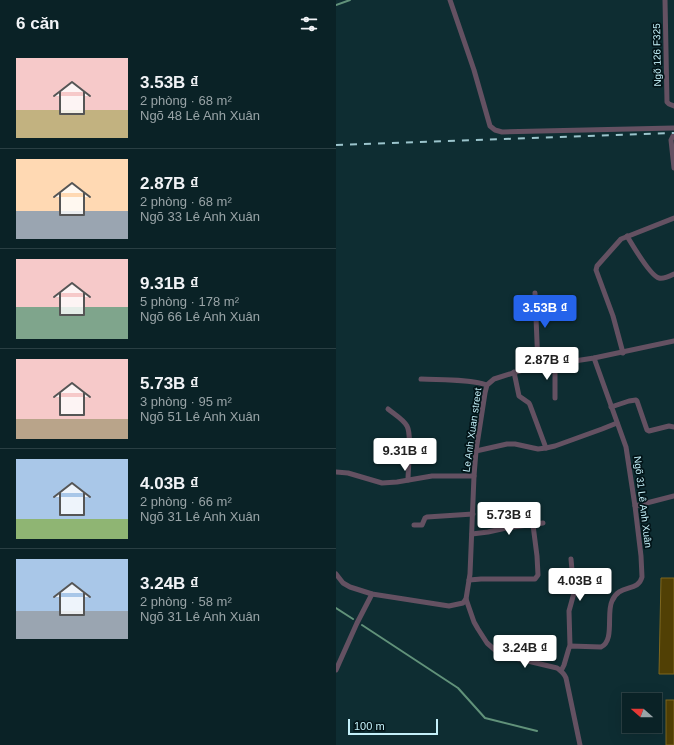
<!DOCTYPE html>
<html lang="vi">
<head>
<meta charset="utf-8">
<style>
  :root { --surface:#0a2226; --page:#182f32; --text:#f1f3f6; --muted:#99a4a7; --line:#2a3f43; --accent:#2563eb }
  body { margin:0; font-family:Helvetica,sans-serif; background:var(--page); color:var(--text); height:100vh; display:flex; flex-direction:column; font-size:15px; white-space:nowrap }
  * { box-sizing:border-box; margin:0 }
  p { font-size:13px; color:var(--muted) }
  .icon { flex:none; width:22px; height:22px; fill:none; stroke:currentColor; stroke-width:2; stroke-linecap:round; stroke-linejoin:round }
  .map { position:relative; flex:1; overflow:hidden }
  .sheet { display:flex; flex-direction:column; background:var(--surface); width:336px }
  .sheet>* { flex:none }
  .needle { width:26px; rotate:290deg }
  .buttons { position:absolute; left:286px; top:693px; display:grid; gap:8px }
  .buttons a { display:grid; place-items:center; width:40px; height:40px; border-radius:0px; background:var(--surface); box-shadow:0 4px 16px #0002,0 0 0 1px var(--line); font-size:20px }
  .scale { position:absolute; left:12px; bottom:10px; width:90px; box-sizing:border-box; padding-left:4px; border:2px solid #c4f0f9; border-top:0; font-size:11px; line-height:14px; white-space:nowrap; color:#c4f0f9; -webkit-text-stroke:3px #021418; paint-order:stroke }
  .price { position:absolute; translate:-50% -34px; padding:0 9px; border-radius:4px; background:#fff; color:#222; font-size:13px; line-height:26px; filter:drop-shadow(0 1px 2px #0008) }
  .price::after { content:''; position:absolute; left:50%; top:24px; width:12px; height:9px; margin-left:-6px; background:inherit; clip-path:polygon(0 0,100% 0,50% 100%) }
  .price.active { background:var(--accent); color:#fff }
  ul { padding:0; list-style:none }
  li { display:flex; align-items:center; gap:12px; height:100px; padding:0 16px }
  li+li { border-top:1px solid var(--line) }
  li span { display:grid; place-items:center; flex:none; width:112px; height:80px; border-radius:0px; color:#555 }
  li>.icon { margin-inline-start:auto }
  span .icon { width:48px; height:48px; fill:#fffc; stroke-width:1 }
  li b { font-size:17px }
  h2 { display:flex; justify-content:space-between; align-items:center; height:48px; padding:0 16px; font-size:17px }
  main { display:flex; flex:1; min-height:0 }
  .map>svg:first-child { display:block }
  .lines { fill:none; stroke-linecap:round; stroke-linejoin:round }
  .stream { stroke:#61927a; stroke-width:2 }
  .building { fill:#514005; stroke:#7e671f }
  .street { stroke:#645162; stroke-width:5 }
  .rail { stroke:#9bc4cc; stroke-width:2; stroke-dasharray:7 7; stroke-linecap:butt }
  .labels { text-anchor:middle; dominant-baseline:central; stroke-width:3.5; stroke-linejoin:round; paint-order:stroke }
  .street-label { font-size:10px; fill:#c4f0f9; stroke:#021418 }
</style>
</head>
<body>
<main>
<section class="sheet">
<h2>6 căn<svg class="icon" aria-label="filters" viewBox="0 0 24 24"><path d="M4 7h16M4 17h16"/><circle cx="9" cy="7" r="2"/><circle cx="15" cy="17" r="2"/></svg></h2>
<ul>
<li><span style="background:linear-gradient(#f6c9c9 65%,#c2b280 0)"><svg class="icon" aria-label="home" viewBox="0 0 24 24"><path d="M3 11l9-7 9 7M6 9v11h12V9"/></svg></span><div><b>3.53B ₫</b><p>2 phòng · 68 m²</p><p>Ngõ 48 Lê Anh Xuân</p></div></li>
<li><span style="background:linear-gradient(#ffd9b3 65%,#9aa5b1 0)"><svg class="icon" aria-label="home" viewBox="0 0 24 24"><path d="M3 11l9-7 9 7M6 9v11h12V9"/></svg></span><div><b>2.87B ₫</b><p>2 phòng · 68 m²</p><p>Ngõ 33 Lê Anh Xuân</p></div></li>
<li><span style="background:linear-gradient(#f6c9c9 60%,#7fa58c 0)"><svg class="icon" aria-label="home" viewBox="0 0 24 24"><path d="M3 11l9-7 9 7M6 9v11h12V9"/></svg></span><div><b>9.31B ₫</b><p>5 phòng · 178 m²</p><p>Ngõ 66 Lê Anh Xuân</p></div></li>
<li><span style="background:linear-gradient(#f6c9c9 75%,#b9a48a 0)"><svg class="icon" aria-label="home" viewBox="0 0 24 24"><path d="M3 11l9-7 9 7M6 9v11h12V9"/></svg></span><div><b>5.73B ₫</b><p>3 phòng · 95 m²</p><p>Ngõ 51 Lê Anh Xuân</p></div></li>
<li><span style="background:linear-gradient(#a9c7e8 75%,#8fb573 0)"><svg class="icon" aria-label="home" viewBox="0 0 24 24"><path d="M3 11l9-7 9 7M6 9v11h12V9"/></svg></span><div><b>4.03B ₫</b><p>2 phòng · 66 m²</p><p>Ngõ 31 Lê Anh Xuân</p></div></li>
<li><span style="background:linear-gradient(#a9c7e8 65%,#9aa5b1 0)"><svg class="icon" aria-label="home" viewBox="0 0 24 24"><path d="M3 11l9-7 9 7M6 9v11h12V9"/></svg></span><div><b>3.24B ₫</b><p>2 phòng · 58 m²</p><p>Ngõ 31 Lê Anh Xuân</p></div></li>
</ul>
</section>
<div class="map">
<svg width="338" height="745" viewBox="0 0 338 745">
  <rect width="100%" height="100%" fill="#0e2d32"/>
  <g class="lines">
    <g class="stream">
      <path d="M0,5L14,0"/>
      <path d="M0,608L17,619"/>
      <path d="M26,625L122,688L149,718L201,731"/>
    </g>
  </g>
  <g class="building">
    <path d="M325,578H338V674H323Z"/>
    <rect x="330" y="700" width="8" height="45"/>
  </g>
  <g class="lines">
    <g class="street">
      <path d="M114,0L138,70L154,126L159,130L166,132L338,128"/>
      <path d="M329,0L331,102L333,104L338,106"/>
      <path d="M338,136H337L335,140L338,168"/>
      <path d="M291,236C296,244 314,276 323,278C327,279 334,276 338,274"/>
      <path d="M199,293L202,366"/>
      <path d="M287,353L277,316L260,270L261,266L285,239L338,218"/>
      <path d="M178,372L183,396L193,403L194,405L210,448"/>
      <path d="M85,379C105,380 134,379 151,385"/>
      <path d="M219,398V363"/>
      <path d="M275,407L293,401L300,400L301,401L311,430L313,431L333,426L338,427"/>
      <path d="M52,409C58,414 67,419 71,426C76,435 72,468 72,480"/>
      <path d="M140,451L171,444H179L202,449L210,448L219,446L266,429L281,423"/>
      <path d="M0,472L12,473L46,483L61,482L96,476H138"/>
      <path d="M299,506L338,496"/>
      <path d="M78,525H86L89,518L91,517L137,514"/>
      <path d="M136,534L152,532L170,528L207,523"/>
      <path d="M0,574L7,583L14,587L36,594L113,606L127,603L130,599"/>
      <path d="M133,580L145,579H199L202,575L201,556L197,525"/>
      <path d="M234,646L233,611L238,593L235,559"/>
      <path d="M0,670L21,623L36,594"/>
      <path d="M225,671L228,665L233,648L234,646L265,647C279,641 270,613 276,601C283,583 302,593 306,577L305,556L299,506L290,447L258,358"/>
      <path d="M244,745L230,678C228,673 225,671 221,668L175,657L159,650L151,643L142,629L138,622L130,599L134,574L138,476L140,451L149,393L151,385L158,379L193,368L258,358L338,341"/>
    </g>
    <path class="rail" d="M0,145L338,133"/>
  </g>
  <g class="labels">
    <g class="street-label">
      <text transform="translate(321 55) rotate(-91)">Ngõ 126 F325</text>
      <text transform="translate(136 430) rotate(-82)">Le Anh Xuan street</text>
      <text transform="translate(307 502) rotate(83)">Ngõ 31 Lê Anh Xuân</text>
    </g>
  </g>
</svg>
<div class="buttons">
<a><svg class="needle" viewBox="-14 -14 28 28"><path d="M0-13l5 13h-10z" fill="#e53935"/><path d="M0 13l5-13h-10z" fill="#99a4a7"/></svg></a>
</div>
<div class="scale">100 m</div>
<b class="price active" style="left:209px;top:329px">3.53B ₫</b>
<b class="price" style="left:211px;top:381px">2.87B ₫</b>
<b class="price" style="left:69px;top:472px">9.31B ₫</b>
<b class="price" style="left:173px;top:536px">5.73B ₫</b>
<b class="price" style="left:244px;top:602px">4.03B ₫</b>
<b class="price" style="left:189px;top:669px">3.24B ₫</b>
</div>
</main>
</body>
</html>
